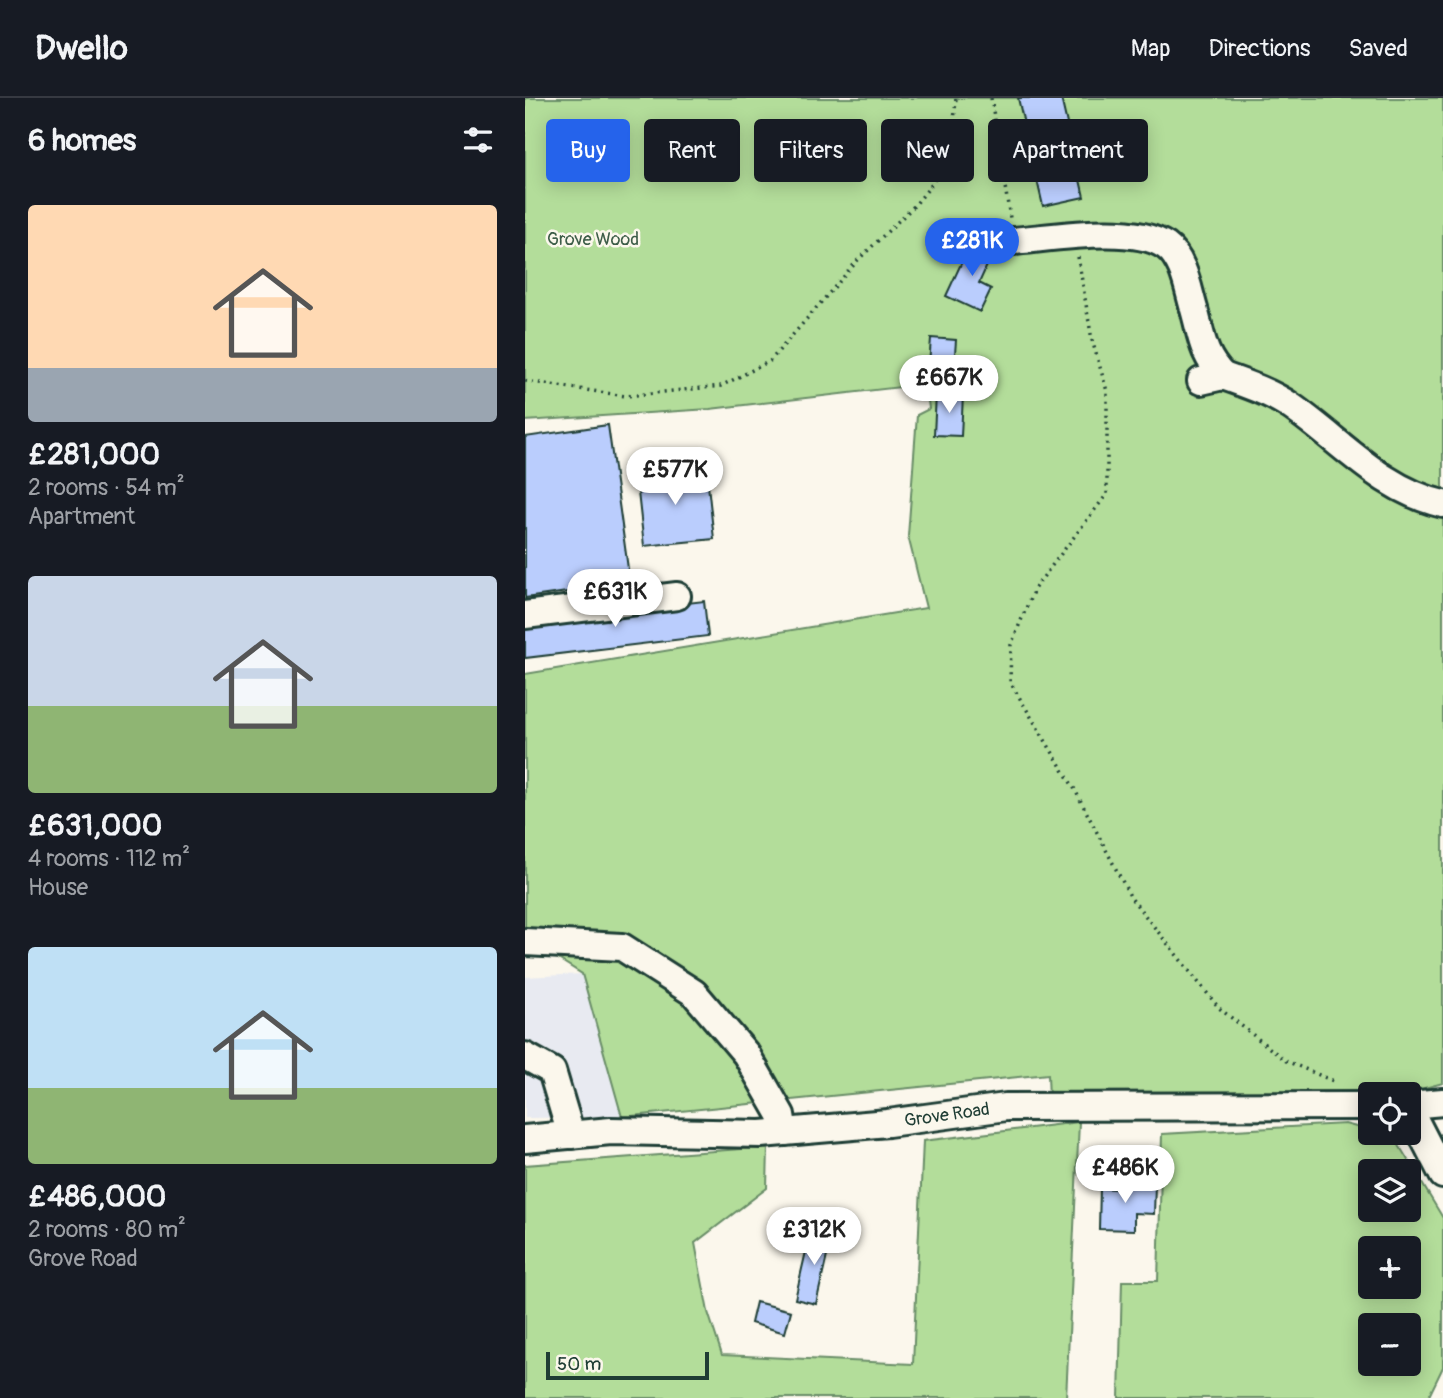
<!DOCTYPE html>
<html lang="en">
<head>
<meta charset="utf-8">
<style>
  :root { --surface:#171b24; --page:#242831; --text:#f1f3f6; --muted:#9ea1a6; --line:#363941; --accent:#2563eb }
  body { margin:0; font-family:Pangolin,sans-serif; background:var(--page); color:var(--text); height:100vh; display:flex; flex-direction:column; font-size:26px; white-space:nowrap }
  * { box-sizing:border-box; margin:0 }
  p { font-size:23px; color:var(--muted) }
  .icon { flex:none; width:38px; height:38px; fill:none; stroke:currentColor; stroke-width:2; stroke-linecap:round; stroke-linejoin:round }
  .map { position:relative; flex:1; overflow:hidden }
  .panel { display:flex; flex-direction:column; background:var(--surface); width:525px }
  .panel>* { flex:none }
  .top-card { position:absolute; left:21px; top:21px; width:665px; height:63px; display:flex; gap:14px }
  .controls { position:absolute; left:833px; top:984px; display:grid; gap:14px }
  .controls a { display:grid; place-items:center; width:63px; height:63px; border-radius:7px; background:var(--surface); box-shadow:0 4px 18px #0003; font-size:35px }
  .scale { position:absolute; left:21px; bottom:18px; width:163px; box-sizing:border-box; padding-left:7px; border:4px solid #1f3d34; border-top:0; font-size:19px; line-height:24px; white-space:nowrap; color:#1f3d34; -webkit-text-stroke:5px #fbf7ec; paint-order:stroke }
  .price { position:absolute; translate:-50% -60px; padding:0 16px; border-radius:24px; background:#fff; color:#222; font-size:23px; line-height:46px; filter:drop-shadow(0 2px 4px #0008) }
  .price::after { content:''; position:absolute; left:50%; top:42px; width:21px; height:16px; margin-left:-10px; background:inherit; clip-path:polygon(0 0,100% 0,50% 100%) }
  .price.current { background:var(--accent); color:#fff }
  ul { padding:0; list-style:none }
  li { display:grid; align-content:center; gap:14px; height:371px; padding:0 28px }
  li span { display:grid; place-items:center; height:217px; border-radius:7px; color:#555 }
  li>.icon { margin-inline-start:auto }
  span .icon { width:126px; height:126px; fill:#fffc; stroke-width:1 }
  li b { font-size:30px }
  h2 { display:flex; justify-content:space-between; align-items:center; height:84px; padding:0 28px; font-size:30px }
  .tag { padding:0 24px; border-radius:7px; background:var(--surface); box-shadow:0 4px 18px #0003; font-size:24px; line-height:63px }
  .tag.current { background:var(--accent); color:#fff }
  header { display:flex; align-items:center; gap:42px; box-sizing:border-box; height:98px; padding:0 35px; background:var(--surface); border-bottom:2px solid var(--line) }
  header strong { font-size:33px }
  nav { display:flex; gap:38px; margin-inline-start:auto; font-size:24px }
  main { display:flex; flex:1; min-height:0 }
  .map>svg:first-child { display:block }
  .built { fill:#e8eaf1 }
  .green { fill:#b3dd9a; stroke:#698d67; stroke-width:2; fill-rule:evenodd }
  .building { fill:#bacdfd; stroke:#1f3d34; stroke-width:2 }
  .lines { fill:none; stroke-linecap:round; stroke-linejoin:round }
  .minor-casing { stroke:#1f3d34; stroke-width:32 }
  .path { stroke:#1f3d34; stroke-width:3.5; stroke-dasharray:2 5; stroke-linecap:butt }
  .minor { stroke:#fbf7ec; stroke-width:26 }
  .labels { text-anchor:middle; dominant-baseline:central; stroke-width:5; stroke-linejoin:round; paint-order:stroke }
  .park-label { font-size:18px; fill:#3d5d48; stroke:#fbf7ec }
  .street-label { font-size:18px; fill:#1f3d34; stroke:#fbf7ec }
</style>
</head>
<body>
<header>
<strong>Dwello</strong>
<nav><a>Map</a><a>Directions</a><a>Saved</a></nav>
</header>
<main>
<section class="panel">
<h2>6 homes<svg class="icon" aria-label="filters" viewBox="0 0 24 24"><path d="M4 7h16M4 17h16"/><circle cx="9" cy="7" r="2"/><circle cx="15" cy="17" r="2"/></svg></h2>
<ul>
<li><span style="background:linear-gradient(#ffd9b3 75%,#9aa5b1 0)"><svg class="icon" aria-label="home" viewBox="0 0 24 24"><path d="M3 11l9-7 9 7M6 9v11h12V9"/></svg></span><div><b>£281,000</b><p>2 rooms · 54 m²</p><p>Apartment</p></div></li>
<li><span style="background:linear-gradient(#c9d6e8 60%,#8fb573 0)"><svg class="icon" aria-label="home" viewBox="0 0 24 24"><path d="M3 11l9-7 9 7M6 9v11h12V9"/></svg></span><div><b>£631,000</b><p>4 rooms · 112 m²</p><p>House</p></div></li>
<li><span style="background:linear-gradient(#bfe0f5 65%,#8fb573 0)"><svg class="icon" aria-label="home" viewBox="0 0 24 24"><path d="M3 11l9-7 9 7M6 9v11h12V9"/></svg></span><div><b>£486,000</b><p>2 rooms · 80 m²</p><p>Grove Road</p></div></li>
</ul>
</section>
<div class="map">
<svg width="918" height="1300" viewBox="0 0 918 1300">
  <rect width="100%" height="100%" fill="#fbf7ec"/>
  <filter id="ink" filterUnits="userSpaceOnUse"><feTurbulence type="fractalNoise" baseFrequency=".0143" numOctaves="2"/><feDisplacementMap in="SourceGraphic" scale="14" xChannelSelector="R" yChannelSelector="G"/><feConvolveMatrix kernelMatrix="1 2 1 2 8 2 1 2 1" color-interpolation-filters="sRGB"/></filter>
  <g filter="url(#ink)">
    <path class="built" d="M57,876L97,1019L0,1020V879Z"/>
    <g class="green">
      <path d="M0,0H918V985L892,992L524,1001L523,976L97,1019L57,876L0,840V576L401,510L383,438L392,317L404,311L401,286L185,311L0,323Z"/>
      <path d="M554,1024L541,1300H0V1067L243,1049L242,1090L170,1145L183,1214L197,1257L388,1266L398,1043Z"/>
      <path d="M820,1026L869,1039L918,1120V1269L903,1300H594L597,1183H633L637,1036ZM845,1073H884V1111H845ZM845,1150H884V1188H845ZM845,1227H884V1265H845Z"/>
    </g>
    <g class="building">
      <path d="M493,0H536L559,99L518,108Z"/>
      <path d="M447,142L469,152L454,185L466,191L455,214L421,198Z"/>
      <path d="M406,240L431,242L428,284L403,282Z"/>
      <path d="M411,296L438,297L436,338L409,337Z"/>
      <path d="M83,327L105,485L0,500V339Z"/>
      <path d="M181,369L189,441L119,448L111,376Z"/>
      <path d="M179,503L183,538L0,560V524Z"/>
      <path d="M592,1085L630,1086L629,1116L609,1115V1132L574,1131L575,1090L592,1091Z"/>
      <path d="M286,1132L307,1136L291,1206L270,1201Z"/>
      <path d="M231,1204L266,1213L260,1235L226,1225Z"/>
    </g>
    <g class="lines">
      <g class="minor-casing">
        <g id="minor">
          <path d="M488,143C526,140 608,125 641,148C659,161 663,191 669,211C677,239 677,256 698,278L676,283"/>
          <path d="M698,278C721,286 747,295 767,309C817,344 857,392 918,406"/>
          <path d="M0,517L152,498"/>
          <path d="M0,844L97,849L169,895L221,956L256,1017L259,1034"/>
          <path d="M0,958L27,973L46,1037"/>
          <path d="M884,1007L918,1004"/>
          <path d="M884,1011L918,1077"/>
          <path d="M0,1041L86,1033L236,1036L363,1025L481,1009L845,1008"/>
        </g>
      </g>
      <g class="path">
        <path d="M466,0L485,120"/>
        <path d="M553,159L567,242L582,293V396L509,491L486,547L485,584L549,690L606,800L694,910L761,963L808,983"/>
        <path d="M0,283L101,298L196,288L245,263L333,162L390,107L407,86L427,50L431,0"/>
      </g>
      <use href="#minor" class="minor"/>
    </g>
  </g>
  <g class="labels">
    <g class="park-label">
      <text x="68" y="141">Grove Wood</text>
    </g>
    <g class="street-label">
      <text transform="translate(422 1017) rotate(-8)">Grove Road</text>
    </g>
  </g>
</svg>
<div class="controls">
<a><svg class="icon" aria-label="locate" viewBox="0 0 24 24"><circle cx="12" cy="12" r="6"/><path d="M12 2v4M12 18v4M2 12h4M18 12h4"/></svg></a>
<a><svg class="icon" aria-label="layers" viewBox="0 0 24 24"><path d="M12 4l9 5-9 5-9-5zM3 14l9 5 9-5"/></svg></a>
<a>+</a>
<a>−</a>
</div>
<div class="scale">50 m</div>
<b class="price current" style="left:447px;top:180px">£281K</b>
<b class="price" style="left:424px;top:317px">£667K</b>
<b class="price" style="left:150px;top:409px">£577K</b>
<b class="price" style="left:90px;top:531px">£631K</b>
<b class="price" style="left:600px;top:1107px">£486K</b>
<b class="price" style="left:289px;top:1169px">£312K</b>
<div class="top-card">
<a class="tag current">Buy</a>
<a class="tag">Rent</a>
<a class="tag">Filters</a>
<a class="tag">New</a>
<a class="tag">Apartment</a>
</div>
</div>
</main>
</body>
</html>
